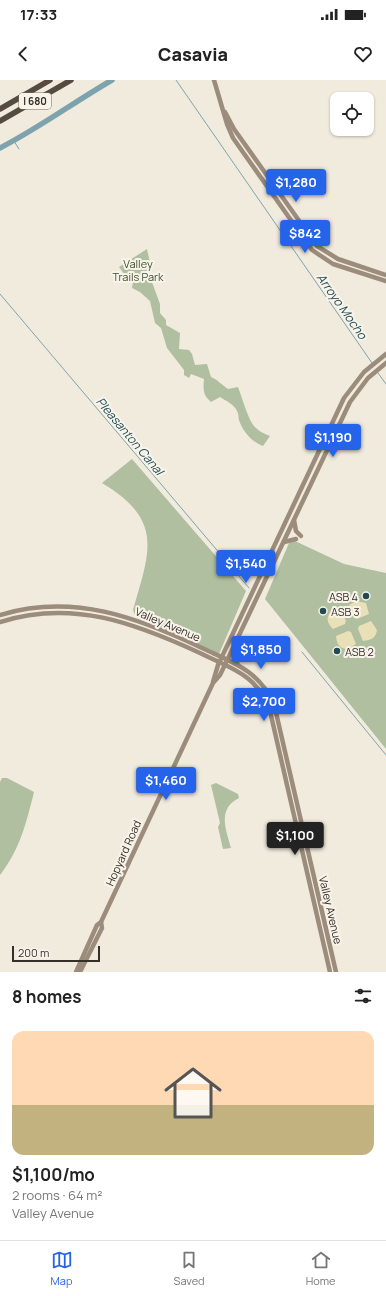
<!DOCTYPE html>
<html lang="en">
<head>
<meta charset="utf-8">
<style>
  :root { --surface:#fff; --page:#f6f6f6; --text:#222; --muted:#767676; --line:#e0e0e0; --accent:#2563eb }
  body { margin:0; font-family:Manrope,sans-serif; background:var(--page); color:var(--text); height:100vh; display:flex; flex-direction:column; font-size:15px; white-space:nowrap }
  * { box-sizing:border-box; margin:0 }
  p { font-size:13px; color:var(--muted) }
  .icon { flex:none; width:22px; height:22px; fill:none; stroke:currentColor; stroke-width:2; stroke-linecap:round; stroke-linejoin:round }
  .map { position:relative; height:892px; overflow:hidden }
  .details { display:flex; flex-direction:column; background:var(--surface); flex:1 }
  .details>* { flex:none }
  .controls { position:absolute; left:330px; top:12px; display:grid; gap:8px }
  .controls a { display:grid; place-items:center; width:44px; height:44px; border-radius:8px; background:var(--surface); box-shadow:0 1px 3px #0004; font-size:20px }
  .scale { position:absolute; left:12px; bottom:10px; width:88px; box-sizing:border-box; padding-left:4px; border:2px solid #362f29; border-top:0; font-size:11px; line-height:14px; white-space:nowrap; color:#362f29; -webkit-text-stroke:3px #f8f4ea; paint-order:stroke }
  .price { position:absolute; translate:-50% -34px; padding:0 9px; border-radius:4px; background:var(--accent); color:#fff; font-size:13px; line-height:26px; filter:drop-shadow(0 1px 2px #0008) }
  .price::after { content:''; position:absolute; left:50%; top:24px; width:12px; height:9px; margin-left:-6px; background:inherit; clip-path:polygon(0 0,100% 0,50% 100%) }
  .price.active { background:#222; color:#fff }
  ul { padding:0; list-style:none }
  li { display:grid; align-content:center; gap:8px; height:212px; padding:0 12px }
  li span { display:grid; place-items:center; height:124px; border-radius:12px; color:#555 }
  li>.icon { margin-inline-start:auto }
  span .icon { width:72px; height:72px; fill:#fffc; stroke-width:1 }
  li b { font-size:17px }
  h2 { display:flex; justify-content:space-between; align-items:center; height:48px; padding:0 12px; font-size:17px }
  .status { display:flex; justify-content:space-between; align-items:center; height:28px; padding:0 20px; background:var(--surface); direction:ltr }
  .status svg { height:11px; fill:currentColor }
  header { display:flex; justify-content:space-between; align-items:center; height:52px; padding:0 12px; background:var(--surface); font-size:18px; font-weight:800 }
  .tab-bar { display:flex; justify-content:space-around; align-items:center; height:56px; border-top:1px solid var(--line); background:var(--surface); font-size:11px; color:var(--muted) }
  .tab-bar a { display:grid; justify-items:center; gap:2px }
  .tab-bar .active { color:var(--accent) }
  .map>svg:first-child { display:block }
  .green { fill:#afbf9f }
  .sand { fill:#e9e0b7 }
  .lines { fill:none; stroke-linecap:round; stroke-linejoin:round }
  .stream { stroke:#7fa3ac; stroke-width:1 }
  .river { stroke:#7fa3ac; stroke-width:5.5 }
  .secondary { stroke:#9c8c7c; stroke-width:4.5 }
  .highway { stroke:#564b41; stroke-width:5.5 }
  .poi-dot { fill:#224a55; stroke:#f8f4ea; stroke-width:1.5 }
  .labels { text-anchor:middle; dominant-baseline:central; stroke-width:4; stroke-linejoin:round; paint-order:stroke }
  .shield { fill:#f8f4ea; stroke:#706a63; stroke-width:1 }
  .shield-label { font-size:10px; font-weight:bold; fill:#362f29 }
  .park-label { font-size:11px; fill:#40532f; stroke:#f8f4ea }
  .poi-label { font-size:11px; fill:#362f29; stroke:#f8f4ea; text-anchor:start }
  .street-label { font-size:11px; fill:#362f29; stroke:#f8f4ea }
  .water-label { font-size:12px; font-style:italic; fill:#224a55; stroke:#f8f4ea }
</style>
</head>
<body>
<div class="status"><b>17:33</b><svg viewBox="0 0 49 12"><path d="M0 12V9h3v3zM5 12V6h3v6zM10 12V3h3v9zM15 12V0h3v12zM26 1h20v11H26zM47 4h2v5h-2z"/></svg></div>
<header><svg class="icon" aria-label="back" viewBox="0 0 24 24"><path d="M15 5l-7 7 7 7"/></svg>Casavia<svg class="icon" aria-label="heart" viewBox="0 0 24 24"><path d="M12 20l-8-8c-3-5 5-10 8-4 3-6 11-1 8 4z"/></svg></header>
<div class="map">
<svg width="386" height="892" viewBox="0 0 386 892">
  <rect width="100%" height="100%" fill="#f1ebde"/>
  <g class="green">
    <path d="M147,169L151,187L149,194L160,224V233L166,240V245L180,253L179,269L189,270L192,274L195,285L207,284L211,297C218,300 222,305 228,309L238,307C242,317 249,343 256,348C260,352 265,354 270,356L263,366C252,362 243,352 239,340C238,337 239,334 237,331C234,324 226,321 220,317L211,322C203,315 203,310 204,299L191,294L189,298L184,295V290L167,268L161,248L155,243L150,221L140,212L132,208L133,201L125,195L119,187Z"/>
    <path d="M132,379L246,511L219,574L135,535L133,530C150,471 164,440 102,403Z"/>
    <path d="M295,461L344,484L386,493V669L265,519L289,463Z"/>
    <path d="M2,698H7L34,712C26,744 20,769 0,795V702Z"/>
    <path d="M216,703L238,714L239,718C217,729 226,749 231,768L223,769L218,747L220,743L211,705Z"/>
  </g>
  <g class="sand">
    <path d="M356,521L366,523L369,534L357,539L354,538L349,525Z"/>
    <path d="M341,529L346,541L345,544L333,549C327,543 325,537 332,531Z"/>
    <path d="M371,541L377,550C376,558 371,560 363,561L358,549L359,546Z"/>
    <path d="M348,551L351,552L356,564L348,569C339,569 337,564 336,556Z"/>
  </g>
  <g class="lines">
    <g class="stream">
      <path d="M107,0L108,2"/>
      <path d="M176,0L372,283"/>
      <path d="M14,61L19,69"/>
      <path d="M0,214L249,508"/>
      <path d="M378,293L386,304"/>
      <path d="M302,572L386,675"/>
    </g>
    <path class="river" d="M0,68C39,48 74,22 112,0"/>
    <g class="secondary">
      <path d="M214,0L227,44L233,58L312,170L333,184L386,201"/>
      <path d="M225,32L234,49L317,166L338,179L386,195"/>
      <path d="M294,440L296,451L301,456"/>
      <path d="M284,462L296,459"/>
      <path d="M0,535C73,513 137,537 202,568C234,583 258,590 274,624L336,892"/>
      <path d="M0,542C72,519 135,543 200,573C232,589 257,594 270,631L330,892"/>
      <path d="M233,569L234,577L238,585"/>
      <path d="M213,602L218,585L344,318L364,292L386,274"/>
      <path d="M76,892L97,845L101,842"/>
      <path d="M80,892L102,848L101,842L213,603L220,595L232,570L350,322L368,298L386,283"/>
    </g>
    <g class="highway">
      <path d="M0,29L50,0"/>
      <path d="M0,41L71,0"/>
    </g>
  </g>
  <g class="poi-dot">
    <circle cx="366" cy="516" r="4"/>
    <circle cx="323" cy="531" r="4"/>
    <circle cx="337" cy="571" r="4"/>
  </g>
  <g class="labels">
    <rect class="shield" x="19" y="13" width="32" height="16" rx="3"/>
    <g class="shield-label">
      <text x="35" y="21">I 680</text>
    </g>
    <g class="park-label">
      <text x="138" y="183">Valley<tspan x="138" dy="13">Trails Park</tspan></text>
    </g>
    <g class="poi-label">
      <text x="358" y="516" text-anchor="end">ASB 4</text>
      <text x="331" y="531">ASB 3</text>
      <text x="345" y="571">ASB 2</text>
    </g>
    <g class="street-label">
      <text transform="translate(168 544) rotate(23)">Valley Avenue</text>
      <text transform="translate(123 773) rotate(-66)">Hopyard Road</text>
      <text transform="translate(331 830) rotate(77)">Valley Avenue</text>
    </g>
    <g class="water-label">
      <text transform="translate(342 226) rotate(55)">Arroyo Mocho</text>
      <text transform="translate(130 356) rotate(50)">Pleasanton Canal</text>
    </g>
  </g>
</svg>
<div class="controls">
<a><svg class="icon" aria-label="locate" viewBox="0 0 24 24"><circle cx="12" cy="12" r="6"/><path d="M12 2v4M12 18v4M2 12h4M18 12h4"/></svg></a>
</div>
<div class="scale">200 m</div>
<b class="price" style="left:296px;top:123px">$1,280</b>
<b class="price" style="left:305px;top:174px">$842</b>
<b class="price" style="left:333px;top:378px">$1,190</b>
<b class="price" style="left:246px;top:504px">$1,540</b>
<b class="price" style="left:261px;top:590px">$1,850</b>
<b class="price" style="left:264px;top:642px">$2,700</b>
<b class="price" style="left:166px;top:721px">$1,460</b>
<b class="price active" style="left:295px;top:776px">$1,100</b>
</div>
<section class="details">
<h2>8 homes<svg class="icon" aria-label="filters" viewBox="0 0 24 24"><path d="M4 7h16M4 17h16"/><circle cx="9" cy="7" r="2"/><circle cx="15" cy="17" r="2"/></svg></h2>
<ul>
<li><span style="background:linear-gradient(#ffd9b3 60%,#c2b280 0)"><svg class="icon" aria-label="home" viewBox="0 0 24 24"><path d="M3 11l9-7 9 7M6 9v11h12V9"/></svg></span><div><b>$1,100/mo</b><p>2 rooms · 64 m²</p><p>Valley Avenue</p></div></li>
</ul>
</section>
<nav class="tab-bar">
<a class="active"><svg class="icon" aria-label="map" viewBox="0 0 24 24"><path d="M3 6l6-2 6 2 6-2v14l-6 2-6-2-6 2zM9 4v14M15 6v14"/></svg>Map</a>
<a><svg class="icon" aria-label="saved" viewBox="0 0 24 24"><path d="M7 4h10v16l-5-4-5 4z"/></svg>Saved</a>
<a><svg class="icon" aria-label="home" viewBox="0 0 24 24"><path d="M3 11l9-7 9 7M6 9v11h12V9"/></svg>Home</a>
</nav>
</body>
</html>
